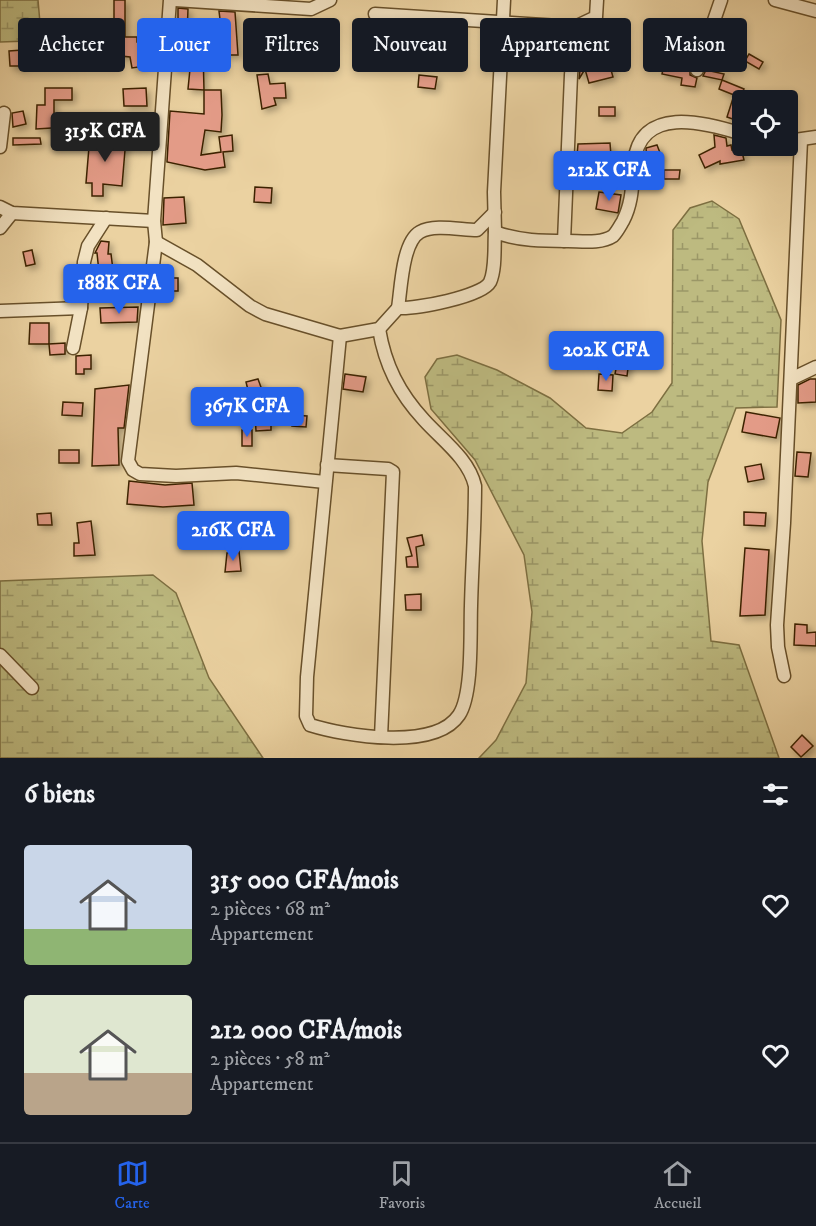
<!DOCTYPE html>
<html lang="fr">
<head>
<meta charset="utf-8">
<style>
  :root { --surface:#171b24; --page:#242831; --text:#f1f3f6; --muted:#9ea1a6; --line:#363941; --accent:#2563eb }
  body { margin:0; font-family:"IM FELL DW Pica",serif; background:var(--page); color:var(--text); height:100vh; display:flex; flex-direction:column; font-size:22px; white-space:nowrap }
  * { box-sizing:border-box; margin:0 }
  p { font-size:20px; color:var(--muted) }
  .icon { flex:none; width:33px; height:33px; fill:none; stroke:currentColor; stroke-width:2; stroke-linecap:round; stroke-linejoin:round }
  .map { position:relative; height:758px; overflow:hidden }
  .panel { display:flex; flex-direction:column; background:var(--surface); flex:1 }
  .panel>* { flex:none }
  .top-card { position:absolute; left:18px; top:18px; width:780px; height:54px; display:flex; gap:12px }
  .controls { position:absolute; left:732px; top:90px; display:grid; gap:12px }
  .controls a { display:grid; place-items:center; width:66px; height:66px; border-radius:6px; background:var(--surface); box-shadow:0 3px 9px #0003; font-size:30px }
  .price { position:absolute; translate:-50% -51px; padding:0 14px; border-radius:6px; background:var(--accent); color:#fff; font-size:20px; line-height:39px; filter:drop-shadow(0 2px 3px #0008) }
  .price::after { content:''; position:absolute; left:50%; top:36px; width:18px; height:14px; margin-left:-9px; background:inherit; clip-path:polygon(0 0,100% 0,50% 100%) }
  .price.selected { background:#222; color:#fff }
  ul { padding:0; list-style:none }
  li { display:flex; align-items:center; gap:18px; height:150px; padding:0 24px }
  li span { display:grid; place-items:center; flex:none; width:168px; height:120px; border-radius:6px; color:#555 }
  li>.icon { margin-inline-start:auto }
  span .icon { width:72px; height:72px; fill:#fffc; stroke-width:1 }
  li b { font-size:26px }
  h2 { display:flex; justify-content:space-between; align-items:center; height:72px; padding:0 24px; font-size:26px }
  .tag { padding:0 21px; border-radius:6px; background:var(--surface); box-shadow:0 3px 9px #0003; font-size:21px; line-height:54px }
  .tag.selected { background:var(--accent); color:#fff }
  .tabs { display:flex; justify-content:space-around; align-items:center; height:84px; border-top:2px solid var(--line); background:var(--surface); font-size:16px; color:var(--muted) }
  .tabs a { display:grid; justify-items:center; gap:3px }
  .tabs .selected { color:var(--accent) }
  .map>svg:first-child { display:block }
  .wetland { fill:url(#wetland-marsh); stroke:#7d6f41; stroke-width:1.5 }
  .building { fill:#e39b87; stroke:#3d2402; stroke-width:1.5; filter:url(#shadow) }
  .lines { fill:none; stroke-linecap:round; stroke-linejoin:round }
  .minor-casing { stroke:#68502a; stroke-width:15 }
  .minor { stroke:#f2e2c2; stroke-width:12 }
</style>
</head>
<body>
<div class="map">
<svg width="816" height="758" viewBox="0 0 816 758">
  <defs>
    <pattern id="wetland-marsh" width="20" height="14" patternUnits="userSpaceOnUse" patternTransform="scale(1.5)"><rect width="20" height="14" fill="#bdba80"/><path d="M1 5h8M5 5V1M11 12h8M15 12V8" fill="none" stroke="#9b9767"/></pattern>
    <filter id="shadow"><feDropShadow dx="3.5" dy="3.5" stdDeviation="3" flood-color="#0004"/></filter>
  </defs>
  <rect width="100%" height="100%" fill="#ebd2a1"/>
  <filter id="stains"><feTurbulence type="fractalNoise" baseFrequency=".00333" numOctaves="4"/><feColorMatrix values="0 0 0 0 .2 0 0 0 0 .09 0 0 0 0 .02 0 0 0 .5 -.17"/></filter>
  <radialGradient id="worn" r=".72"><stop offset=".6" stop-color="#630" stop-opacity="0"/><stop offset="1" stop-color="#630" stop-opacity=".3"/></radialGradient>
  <g class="wetland">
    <path d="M0,0H38L40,23L28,41L0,42Z"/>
    <path d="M712,201L739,219L781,320L777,407L736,408L708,482L702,541L711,641L739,645L779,758H479L496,740L526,683L532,612L524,555L475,460L431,409L425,377L437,359L457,355L497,370L550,398L586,428L622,433L652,412L672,383L673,230L690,208Z"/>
    <path d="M153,575L176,593L209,678L263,758H0V581Z"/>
  </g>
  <g class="building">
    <path d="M114,0H125V37H137V42H139L138,58L143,57L145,66L132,68L130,57L111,55L112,41L96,42L95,25L114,24Z"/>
    <path d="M178,8L188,9L187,34L178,35Z"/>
    <path d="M219,11L235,12L238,55H225L226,42L223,43Z"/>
    <path d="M297,26L320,27L319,42L305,41L307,59L296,60Z"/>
    <path d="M444,35L455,36L453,58L442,57Z"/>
    <path d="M584,35L598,40L588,68L609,63L613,77L589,83L585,69L579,79Z"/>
    <path d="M615,40L623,41L621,63L613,62Z"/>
    <path d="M175,49L203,50L204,90L188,89L190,69H175Z"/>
    <path d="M22,50L23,66H10L9,51Z"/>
    <path d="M667,51L681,54L679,63L690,66V75L697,78L695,87L681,85L682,78L662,74Z"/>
    <path d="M749,54L763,62L759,69L745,61Z"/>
    <path d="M706,70L724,74L722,80L703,76Z"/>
    <path d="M268,74L270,84L285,83L286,98H274L276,105L262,109L257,75Z"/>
    <path d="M419,75L437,77L435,89L418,87Z"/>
    <path d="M722,80L744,89L738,103L742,104L741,122L727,117L734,95L719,89Z"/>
    <path d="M45,88H72V100H54V119H66L67,127L36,129L37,105H45Z"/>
    <path d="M146,88L147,106H124L123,89Z"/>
    <path d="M204,90H221L222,115L221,132L205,130L201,155L221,152L219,137L232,135L233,151L223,152L225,167L205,170L167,162L170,111L204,114Z"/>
    <rect x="599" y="107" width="16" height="9"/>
    <path d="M23,111L26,124L13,127L12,113Z"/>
    <path d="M123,118L139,119L138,135L121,133Z"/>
    <path d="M90,135L126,138L122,186L103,184V196H92V183H86Z"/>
    <path d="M714,135L726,138L727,146L731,145L732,150L741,148L744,160L720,164V161L705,168L699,155L715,147Z"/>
    <path d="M13,138H40L41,144L13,145Z"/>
    <path d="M610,143L611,156H602L603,178L575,179L578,144Z"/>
    <path d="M657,145L662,158L647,162L646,148Z"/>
    <path d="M664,170H680L679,179H664Z"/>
    <path d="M255,187L272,188L271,203L254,202Z"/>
    <path d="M599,192L621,195L618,213L596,209Z"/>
    <path d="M184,197L186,223L163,225L164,198Z"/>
    <path d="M101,241L109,242L108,254H111L113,270L99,272L97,253H95Z"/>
    <path d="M32,250L35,264L26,266L23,252Z"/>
    <path d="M160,278H178V291H159Z"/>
    <path d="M138,307L137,322L101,323L100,308Z"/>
    <path d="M30,323H49V344H29Z"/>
    <path d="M65,343V354L50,355L49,344Z"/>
    <path d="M91,355V369H84V374H76V356Z"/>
    <path d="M618,358L629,360L627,376L615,374Z"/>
    <path d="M345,374L366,377L363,392L343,389Z"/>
    <path d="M599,374L613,375L612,391L598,390Z"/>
    <path d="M258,379L262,390L249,394L246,382Z"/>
    <path d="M810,379H816V402L798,403V385Z"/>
    <path d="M129,385L124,428H118L119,465L92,466L95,389Z"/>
    <path d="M63,402L83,403L82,416L62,415Z"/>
    <path d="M746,412L780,418L776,438L742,432Z"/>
    <path d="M271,413V430L256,431L255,414Z"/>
    <path d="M293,415L307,416L306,427L292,426Z"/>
    <rect x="242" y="430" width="10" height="16"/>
    <rect x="59" y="450" width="20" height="13"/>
    <path d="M797,452L811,453L808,477L795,476Z"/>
    <path d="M761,464L764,479L748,482L745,467Z"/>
    <path d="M129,481L165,485L192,483L194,505L163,507L127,504Z"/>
    <path d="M744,512L766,513L765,526L744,525Z"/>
    <path d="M51,513L52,525H38L37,514Z"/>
    <path d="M91,521L95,555L74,556V543H79L77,523Z"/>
    <path d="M422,535L424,545L416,547L418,567H407L406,557L412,556L407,538Z"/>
    <path d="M745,548L769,550L765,615L740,616Z"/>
    <path d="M239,551L241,571L225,572L227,553Z"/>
    <path d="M421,594V610H406L405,595Z"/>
    <path d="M795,624L807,625V633L816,632V646L794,645Z"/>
    <path d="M802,735L813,746L801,757L791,747Z"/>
  </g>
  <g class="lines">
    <g class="minor-casing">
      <g id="minor">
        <path d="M170,0L154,221L156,242L128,461L133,470L140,474L176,476L236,473L325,482"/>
        <path d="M175,0L311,9L330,0"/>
        <path d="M775,0L816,11"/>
        <path d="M375,14L575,27L596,17L597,0"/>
        <path d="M697,70L721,0"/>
        <path d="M788,141L816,137"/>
        <path d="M0,147L4,113"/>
        <path d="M0,207L12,213L154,221"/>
        <path d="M0,228L12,213"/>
        <path d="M495,232L494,192L504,0"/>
        <path d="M564,241L571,75L575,27"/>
        <path d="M156,242L197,265L250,306L265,314L340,336L379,329L398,308C415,309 482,297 490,282C496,269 494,246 495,232C519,241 543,241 568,241C581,241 601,244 613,236C617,232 620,226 623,221C633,202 632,183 634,163C640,105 704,122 742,134"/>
        <path d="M398,308C401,290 402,242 420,232C434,224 461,230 477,230L495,212"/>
        <path d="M0,311L81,308"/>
        <path d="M340,336L307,677L306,716L310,725C345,736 435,751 459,715C473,694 470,632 471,606C472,566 475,526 475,486C469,459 442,440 424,420C399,393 385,365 379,329"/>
        <path d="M73,348L81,308L84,262L88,246L106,218"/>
        <path d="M791,379L816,367"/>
        <path d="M327,465L388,469L393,472L381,737"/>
        <path d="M0,655L32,688"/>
        <path d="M784,676L778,647L777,625L784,523L801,140"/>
      </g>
    </g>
    <use href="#minor" class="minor"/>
  </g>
  <rect width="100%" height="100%" filter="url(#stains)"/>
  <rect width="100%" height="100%" fill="url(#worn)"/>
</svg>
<div class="controls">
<a><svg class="icon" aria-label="locate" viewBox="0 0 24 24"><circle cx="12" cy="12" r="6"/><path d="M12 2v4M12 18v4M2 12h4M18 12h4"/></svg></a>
</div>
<b class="price selected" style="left:105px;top:163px">315K CFA</b>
<b class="price" style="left:609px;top:202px">212K CFA</b>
<b class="price" style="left:119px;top:315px">188K CFA</b>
<b class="price" style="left:606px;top:382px">202K CFA</b>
<b class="price" style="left:247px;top:438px">367K CFA</b>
<b class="price" style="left:233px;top:562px">216K CFA</b>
<div class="top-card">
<a class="tag">Acheter</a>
<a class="tag selected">Louer</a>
<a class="tag">Filtres</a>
<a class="tag">Nouveau</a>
<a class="tag">Appartement</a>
<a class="tag">Maison</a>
</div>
</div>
<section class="panel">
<h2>6 biens<svg class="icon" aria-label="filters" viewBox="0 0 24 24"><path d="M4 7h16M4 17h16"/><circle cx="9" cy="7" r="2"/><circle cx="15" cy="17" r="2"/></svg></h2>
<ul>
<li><span style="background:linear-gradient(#c9d6e8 70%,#8fb573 0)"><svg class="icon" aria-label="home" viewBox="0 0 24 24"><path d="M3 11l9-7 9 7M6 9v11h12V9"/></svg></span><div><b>315 000 CFA/mois</b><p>2 pièces · 68 m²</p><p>Appartement</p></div><svg class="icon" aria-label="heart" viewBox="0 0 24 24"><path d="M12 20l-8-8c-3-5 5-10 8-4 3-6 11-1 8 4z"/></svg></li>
<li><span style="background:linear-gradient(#dfe7d0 65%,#b9a48a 0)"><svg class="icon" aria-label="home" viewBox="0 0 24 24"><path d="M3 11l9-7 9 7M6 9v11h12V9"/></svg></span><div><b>212 000 CFA/mois</b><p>2 pièces · 58 m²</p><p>Appartement</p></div><svg class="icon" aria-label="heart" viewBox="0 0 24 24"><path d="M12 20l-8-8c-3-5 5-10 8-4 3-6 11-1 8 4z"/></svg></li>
</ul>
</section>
<nav class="tabs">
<a class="selected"><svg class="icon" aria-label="map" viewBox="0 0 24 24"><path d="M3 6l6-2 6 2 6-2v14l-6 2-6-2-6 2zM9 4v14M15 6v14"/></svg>Carte</a>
<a><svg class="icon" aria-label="saved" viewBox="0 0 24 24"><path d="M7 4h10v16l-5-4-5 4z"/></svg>Favoris</a>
<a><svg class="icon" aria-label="home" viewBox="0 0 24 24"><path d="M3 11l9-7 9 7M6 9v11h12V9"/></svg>Accueil</a>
</nav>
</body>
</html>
